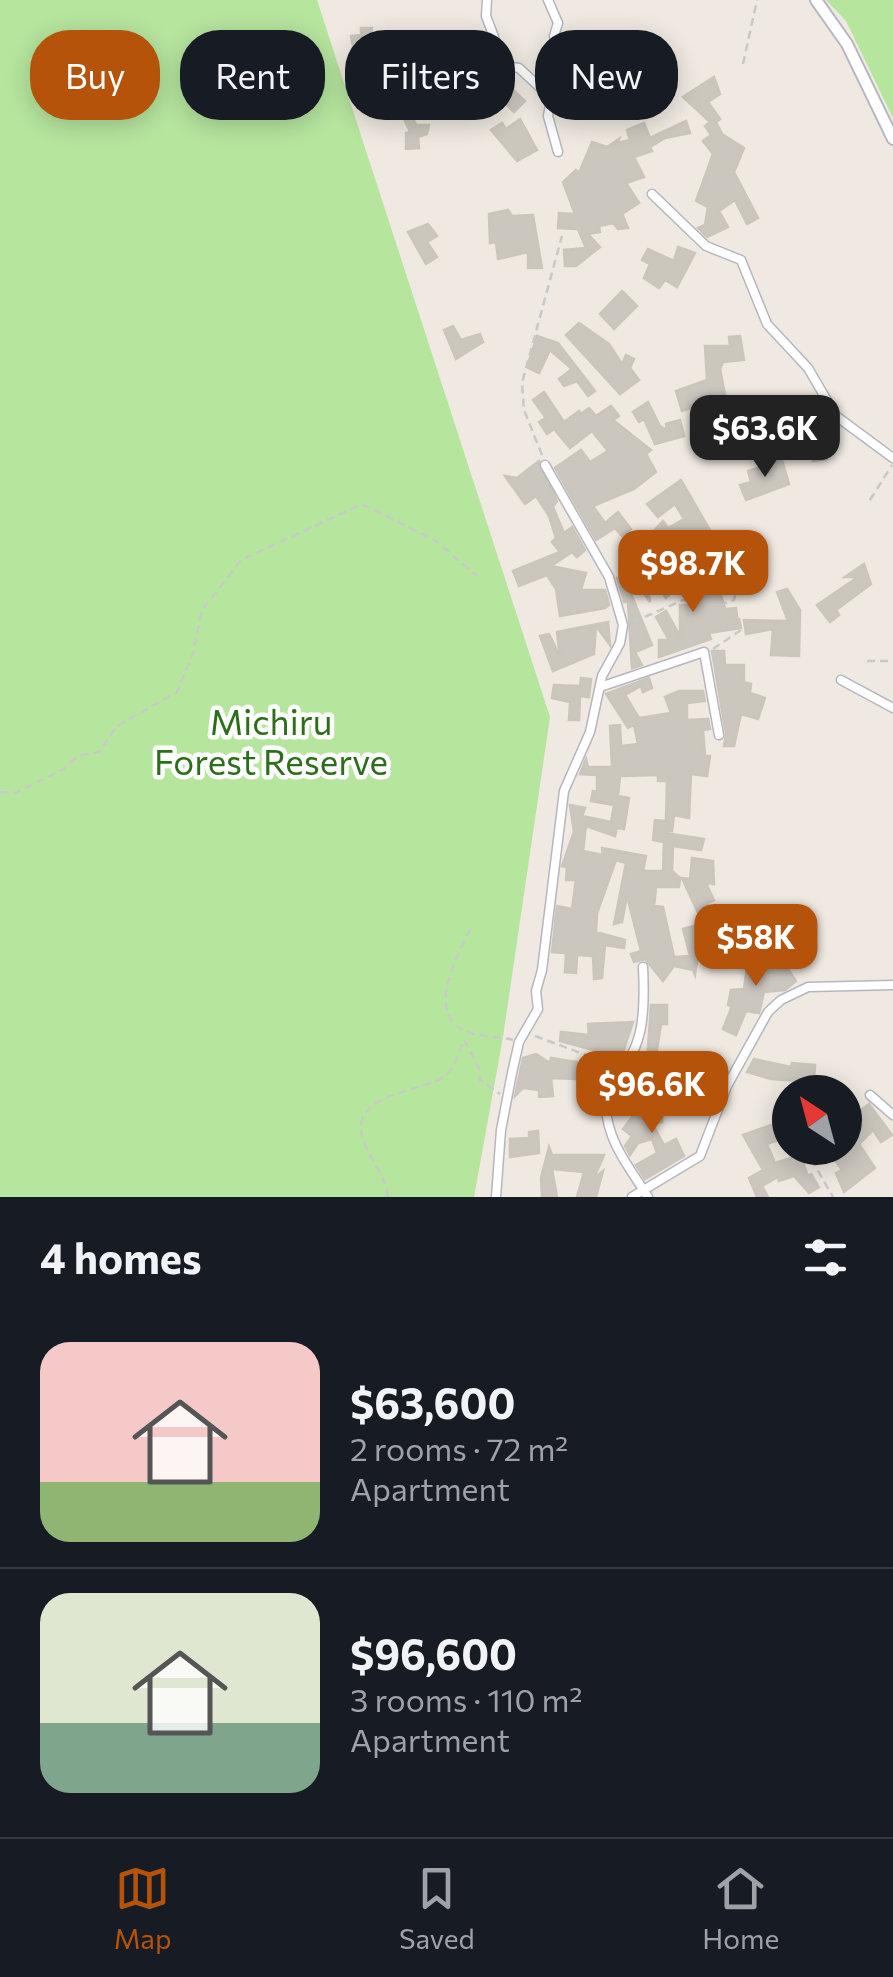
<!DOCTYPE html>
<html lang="en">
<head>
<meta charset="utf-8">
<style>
  :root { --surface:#171b24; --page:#242831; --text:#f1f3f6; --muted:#9ea1a6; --line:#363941; --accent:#b45309 }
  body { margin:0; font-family:Commissioner,sans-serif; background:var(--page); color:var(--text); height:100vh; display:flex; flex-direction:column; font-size:38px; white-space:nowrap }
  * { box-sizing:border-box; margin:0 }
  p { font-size:32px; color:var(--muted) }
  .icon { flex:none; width:55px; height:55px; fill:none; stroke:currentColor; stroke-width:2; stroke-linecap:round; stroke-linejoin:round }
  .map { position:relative; height:1197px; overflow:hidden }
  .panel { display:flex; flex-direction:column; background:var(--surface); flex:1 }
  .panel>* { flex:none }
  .banner { position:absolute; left:30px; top:30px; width:835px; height:90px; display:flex; gap:20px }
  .needle { width:65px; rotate:324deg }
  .tools { position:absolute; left:772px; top:1075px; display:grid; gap:20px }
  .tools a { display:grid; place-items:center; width:90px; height:90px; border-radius:50%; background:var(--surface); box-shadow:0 5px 25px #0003; font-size:50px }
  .price { position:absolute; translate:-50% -85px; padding:0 22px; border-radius:20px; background:var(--accent); color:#fff; font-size:32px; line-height:65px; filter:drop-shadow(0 2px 5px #0008) }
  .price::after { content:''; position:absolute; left:50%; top:60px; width:30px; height:22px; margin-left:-15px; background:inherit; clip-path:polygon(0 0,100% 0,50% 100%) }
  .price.active { background:#222; color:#fff }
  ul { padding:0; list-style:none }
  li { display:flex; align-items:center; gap:30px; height:250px; padding:0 40px }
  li+li { border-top:2px solid var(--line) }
  li span { display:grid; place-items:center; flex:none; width:280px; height:200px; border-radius:30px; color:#555 }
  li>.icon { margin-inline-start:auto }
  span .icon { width:120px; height:120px; fill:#fffc; stroke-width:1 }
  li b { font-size:42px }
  h2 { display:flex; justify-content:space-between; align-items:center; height:120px; padding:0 40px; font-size:42px }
  .tag { padding:0 35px; border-radius:40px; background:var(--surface); box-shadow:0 5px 25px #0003; font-size:35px; line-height:90px }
  .tag.active { background:var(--accent); color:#fff }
  .menu { display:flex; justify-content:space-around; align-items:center; height:140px; border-top:2px solid var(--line); background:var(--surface); font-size:28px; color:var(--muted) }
  .menu a { display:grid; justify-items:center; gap:5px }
  .menu .active { color:var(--accent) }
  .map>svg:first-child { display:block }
  .green { fill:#b6e59e }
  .building { fill:#cbc7bf; stroke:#cbc5ba; stroke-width:2.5; fill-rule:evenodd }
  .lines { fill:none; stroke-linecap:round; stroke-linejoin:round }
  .minor-casing { stroke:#b4b7c1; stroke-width:11 }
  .tertiary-casing { stroke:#b4b7c1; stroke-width:14 }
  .path { stroke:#c9c9c9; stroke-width:2.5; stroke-dasharray:8 5; stroke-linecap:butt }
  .minor { stroke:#fff; stroke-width:8 }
  .tertiary { stroke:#fff; stroke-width:10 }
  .labels { text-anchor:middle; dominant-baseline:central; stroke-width:9; stroke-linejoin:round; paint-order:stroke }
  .park-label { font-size:35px; fill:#2c6e1b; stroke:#fff }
</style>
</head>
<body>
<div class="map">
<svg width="893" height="1197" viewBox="0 0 893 1197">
  <rect width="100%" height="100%" fill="#efe9e1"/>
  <g class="green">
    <path d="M0,0H317L550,717L503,1037L474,1197H0Z"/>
    <path d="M826,0H893V118L846,21Z"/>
  </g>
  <g class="building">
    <path d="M361,28H372L371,41H366L372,66L363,69L357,67L351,36L361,35Z"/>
    <path d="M483,61L512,82L509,86L525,101L514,112L474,73Z"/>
    <path d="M408,76L412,93L421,92L422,101L407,104L416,125H429L427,134L418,137L419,148L406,149V133L410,132L397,103L370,115L367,106L372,105L366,92L383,84L389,97L403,90L400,78Z"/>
    <path d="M714,77L720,94L708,102L720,119L716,122L722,134L744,148L734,172L758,218L747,224L735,200L719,211L728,227L707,237L698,228L705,225L708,207L696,201L713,154L703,141L711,135L705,126L710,122L683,97Z"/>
    <path d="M520,119L537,150L517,161L491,130L502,123L506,129Z"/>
    <path d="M686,121L690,133L665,138L650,147L652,151L634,157L644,177L626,183L639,203L622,214L628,228L618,229L613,223L599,226L600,232L588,234L600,247L576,266H565L564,250L586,248L578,229L558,228L559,213L575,214L563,182L576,170L579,173L592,142L607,147L619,139L617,143L630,140L627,130L644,123L650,138Z"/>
    <path d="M508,210L512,216L533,215L542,268H528V252L498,259L496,242L490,243L489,214Z"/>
    <path d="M428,224L437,236L427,242L437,257L426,264L408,232Z"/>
    <path d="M678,247L695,253L677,287L665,280L659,288L644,278L650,264L642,260L648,249L674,261Z"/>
    <path d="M622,291L637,306L614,329L600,314Z"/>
    <path d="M579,323L609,344L622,364L626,355L634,359L630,368L639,380L620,394L566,335Z"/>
    <path d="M453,326L461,340L480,334L483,342L456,359L444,330Z"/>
    <path d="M537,336L558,343L595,391L588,396L577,381L564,386L559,379L572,369L550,350L539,373L527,367Z"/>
    <path d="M740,336L744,360L723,362L720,369L730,421L724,422L717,396L701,398L703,404L682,411L676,391L707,380L705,346H730L729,337Z"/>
    <path d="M544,392L564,422L579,411L581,414L589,408L596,416L611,406L619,416L613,420L651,450L646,454L656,472L634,489L593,506L605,523L618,512L631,529L622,536L615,528L596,540L555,468L581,450L590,462L608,451L592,431L570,448L554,429L547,434L539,422L546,418L533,400Z"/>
    <path d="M648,402L660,426L667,430L666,424L680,420L684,436L655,444L644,419L639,422L633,412Z"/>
    <path d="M824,414L827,459L813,461L812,416Z"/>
    <path d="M782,460L789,484L746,500L740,485L751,482L748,471Z"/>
    <path d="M539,461L557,501L553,507L564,533L572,527L585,550L577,557L572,552L551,566L586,573L581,590H605L609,605L605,608L560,616L556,589L547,575L519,586L513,571L560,552L552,542L556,538L549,516L536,496L525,504L505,476L517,478Z"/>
    <path d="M681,480L715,539L693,557L698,564L686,574L653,532L663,521L668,528L684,519L675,504L658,517L647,504Z"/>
    <path d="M864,564L871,584L836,610L839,615L830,622L817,605L858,577H845Z"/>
    <path d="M679,568L692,592L720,591L725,609L736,608L737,616L730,618L739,619L741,628L709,633L711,639L659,657V640H669L656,617L666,611L680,636V605H691L680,583L666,598L650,578L659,574L661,578Z"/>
    <path d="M646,573L650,602L635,581L627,584L652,645L635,652L642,665L632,668L628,602H624L617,578Z"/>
    <path d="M787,589L800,610L799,656L771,655L773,629L746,634L744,620L788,621L777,592Z"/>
    <path d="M608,622L610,645L596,626L594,654L553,671L540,636L549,634L560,657L557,632Z"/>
    <path d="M712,651H724L725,665H744V682L751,684L750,693L765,698L758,719L741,714L734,746H724L726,734Z"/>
    <path d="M581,678L591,679L589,697L580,696L579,720H569L570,702L552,698L554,685L580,686Z"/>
    <path d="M649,678L652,688L643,692L641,686L625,695L639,718L671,713L665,697L679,691H703L705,701L687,703V720L708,719L710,729L703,730L705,756H710L707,776L691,774L689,818L674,815L672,831H666V822L665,833L704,839L701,850L673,846L672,871L680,878L679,887H656L654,906L663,907L674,957L690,956L683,929L694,926L699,946L695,975L693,970L674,966L663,981L645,959L634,962L631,954L641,951L627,896L622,922L614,924L626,863L616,860L597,913L596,932L625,940L624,948L605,945L602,978L594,979L593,956L577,955L576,973L565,972L566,953L552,952L557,906L572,909L576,880H566L567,867L562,866L574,832L570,805L585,808L582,816L611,822L614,805L591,801L593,791L597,792V775L580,774L586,759L588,767H612L610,726L620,725L621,746L638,744L634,725L628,728L606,694ZM658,775V781H667L666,821L655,820L653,840L664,842L663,871H643L646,856L602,848L603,855L583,851L586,826L615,836L617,828L624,829L629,798L618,796L620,776Z"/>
    <path d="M692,858L713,861L714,884L706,883L714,900L707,903L716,923L705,928L682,878L690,879Z"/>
    <path d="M749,954L786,966L796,981L785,990L764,992L759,1013L746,1011L736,1035L723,1029L732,1006L728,1005L731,990L744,989Z"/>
    <path d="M651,1005H667V1024H661L655,1062H647Z"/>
    <path d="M633,1022L622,1055L601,1074V1052L560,1041L561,1032L589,1035L588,1024Z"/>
    <path d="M536,1054L550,1063L551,1058L577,1062L576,1079L551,1078L553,1096L539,1097V1090L523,1088L515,1096L523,1058Z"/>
    <path d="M754,1059L791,1067L792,1063L815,1065L814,1082L771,1079L747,1072Z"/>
    <path d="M663,1090L662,1122L652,1123L664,1145L676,1139L684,1156L645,1179L636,1165L657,1153L652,1139L638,1143L630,1155L625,1146L632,1136L623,1129L636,1112L648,1120L642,1094Z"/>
    <path d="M869,1104L892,1135L881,1142L873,1130L859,1144L875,1168L844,1192L836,1173L842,1170L826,1148H845V1123L850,1129L861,1119L857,1113Z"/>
    <path d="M785,1120L790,1136L767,1144L775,1163L800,1155L808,1176L811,1174L819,1187L809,1193L794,1176L779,1181L778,1177L762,1186L768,1197H757L749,1178L763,1170L743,1135Z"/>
    <path d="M538,1131L539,1153L510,1157V1139L529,1138V1132Z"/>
    <path d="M549,1147L552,1155H604L594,1178L603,1171L596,1197H577L584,1172L552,1169L557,1197H542L541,1178Z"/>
  </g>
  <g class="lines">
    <g class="minor-casing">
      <g id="minor">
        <path d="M487,0L486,16L505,66"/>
        <path d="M548,0L558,23L554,36L560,51L548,116L558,152"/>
        <path d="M467,42L505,66L519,68L549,96"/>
        <path d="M652,194L706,246L741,260L767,324L808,368L836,416L893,458"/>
        <path d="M841,680L893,708"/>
        <path d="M600,687L704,652L719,735"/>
        <path d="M643,967C645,1008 646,1060 605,1080C602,1135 620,1153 648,1197"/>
        <path d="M870,1095L893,1115"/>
        <path d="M496,1197L501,1130L512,1073L519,1042L538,1009L536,991L542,970L564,791L590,732L602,676L620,643L623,625L609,577L545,465"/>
        <path d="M632,1197L700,1156L727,1086L768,1012L781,1000L808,987L893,985"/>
      </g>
    </g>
    <g class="tertiary-casing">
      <path id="tertiary" d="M816,0L847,44L893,139"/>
    </g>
    <g class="path">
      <path d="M743,64L757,0"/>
      <path d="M542,455L524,410L522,383L562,236"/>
      <path d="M870,500L892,465"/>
      <path d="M633,622L683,600L719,605L734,600L743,554L753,533"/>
      <path d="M713,649L741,630"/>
      <path d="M867,661H893"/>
      <path d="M0,792L15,793L62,770L78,756L99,752L117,726L177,692L193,653L202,610L241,560L362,504L436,541L477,576"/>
      <path d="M470,929C459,954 424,1012 465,1031C477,1037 499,1036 513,1040"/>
      <path d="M535,1036L589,1056L600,1072"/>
      <path d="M805,1148L833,1197"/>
      <path d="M388,1197C386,1173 364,1154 361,1131C357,1091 426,1092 446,1075C455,1067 459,1051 464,1040L479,1068L480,1080L500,1094"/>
    </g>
    <use href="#minor" class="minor"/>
    <use href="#tertiary" class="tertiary"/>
  </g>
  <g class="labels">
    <g class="park-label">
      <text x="271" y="720">Michiru<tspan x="271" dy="40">Forest Reserve</tspan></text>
    </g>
  </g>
</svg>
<div class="tools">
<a><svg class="needle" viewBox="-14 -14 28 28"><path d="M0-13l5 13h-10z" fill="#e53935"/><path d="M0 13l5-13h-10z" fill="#9ea1a6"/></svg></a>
</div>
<b class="price active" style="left:765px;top:480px">$63.6K</b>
<b class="price" style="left:693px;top:615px">$98.7K</b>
<b class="price" style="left:756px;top:989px">$58K</b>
<b class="price" style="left:652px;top:1136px">$96.6K</b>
<div class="banner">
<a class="tag active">Buy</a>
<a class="tag">Rent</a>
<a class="tag">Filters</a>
<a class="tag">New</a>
</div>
</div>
<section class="panel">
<h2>4 homes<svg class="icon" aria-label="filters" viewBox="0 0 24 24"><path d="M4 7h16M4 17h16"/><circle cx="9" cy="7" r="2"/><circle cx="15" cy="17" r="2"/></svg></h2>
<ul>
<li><span style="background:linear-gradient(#f6c9c9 70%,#8fb573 0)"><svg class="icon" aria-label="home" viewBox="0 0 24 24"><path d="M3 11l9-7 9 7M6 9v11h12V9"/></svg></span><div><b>$63,600</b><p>2 rooms · 72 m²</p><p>Apartment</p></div></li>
<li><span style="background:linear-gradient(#dfe7d0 65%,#7fa58c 0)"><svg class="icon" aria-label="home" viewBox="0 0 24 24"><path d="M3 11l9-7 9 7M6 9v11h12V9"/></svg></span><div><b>$96,600</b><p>3 rooms · 110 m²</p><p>Apartment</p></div></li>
</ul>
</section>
<nav class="menu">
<a class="active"><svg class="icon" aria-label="map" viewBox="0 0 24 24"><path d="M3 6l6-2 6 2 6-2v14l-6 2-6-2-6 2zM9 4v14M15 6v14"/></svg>Map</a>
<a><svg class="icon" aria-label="saved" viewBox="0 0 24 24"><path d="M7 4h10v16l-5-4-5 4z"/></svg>Saved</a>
<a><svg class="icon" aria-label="home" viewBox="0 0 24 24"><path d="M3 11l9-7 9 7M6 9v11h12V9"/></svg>Home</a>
</nav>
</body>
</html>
